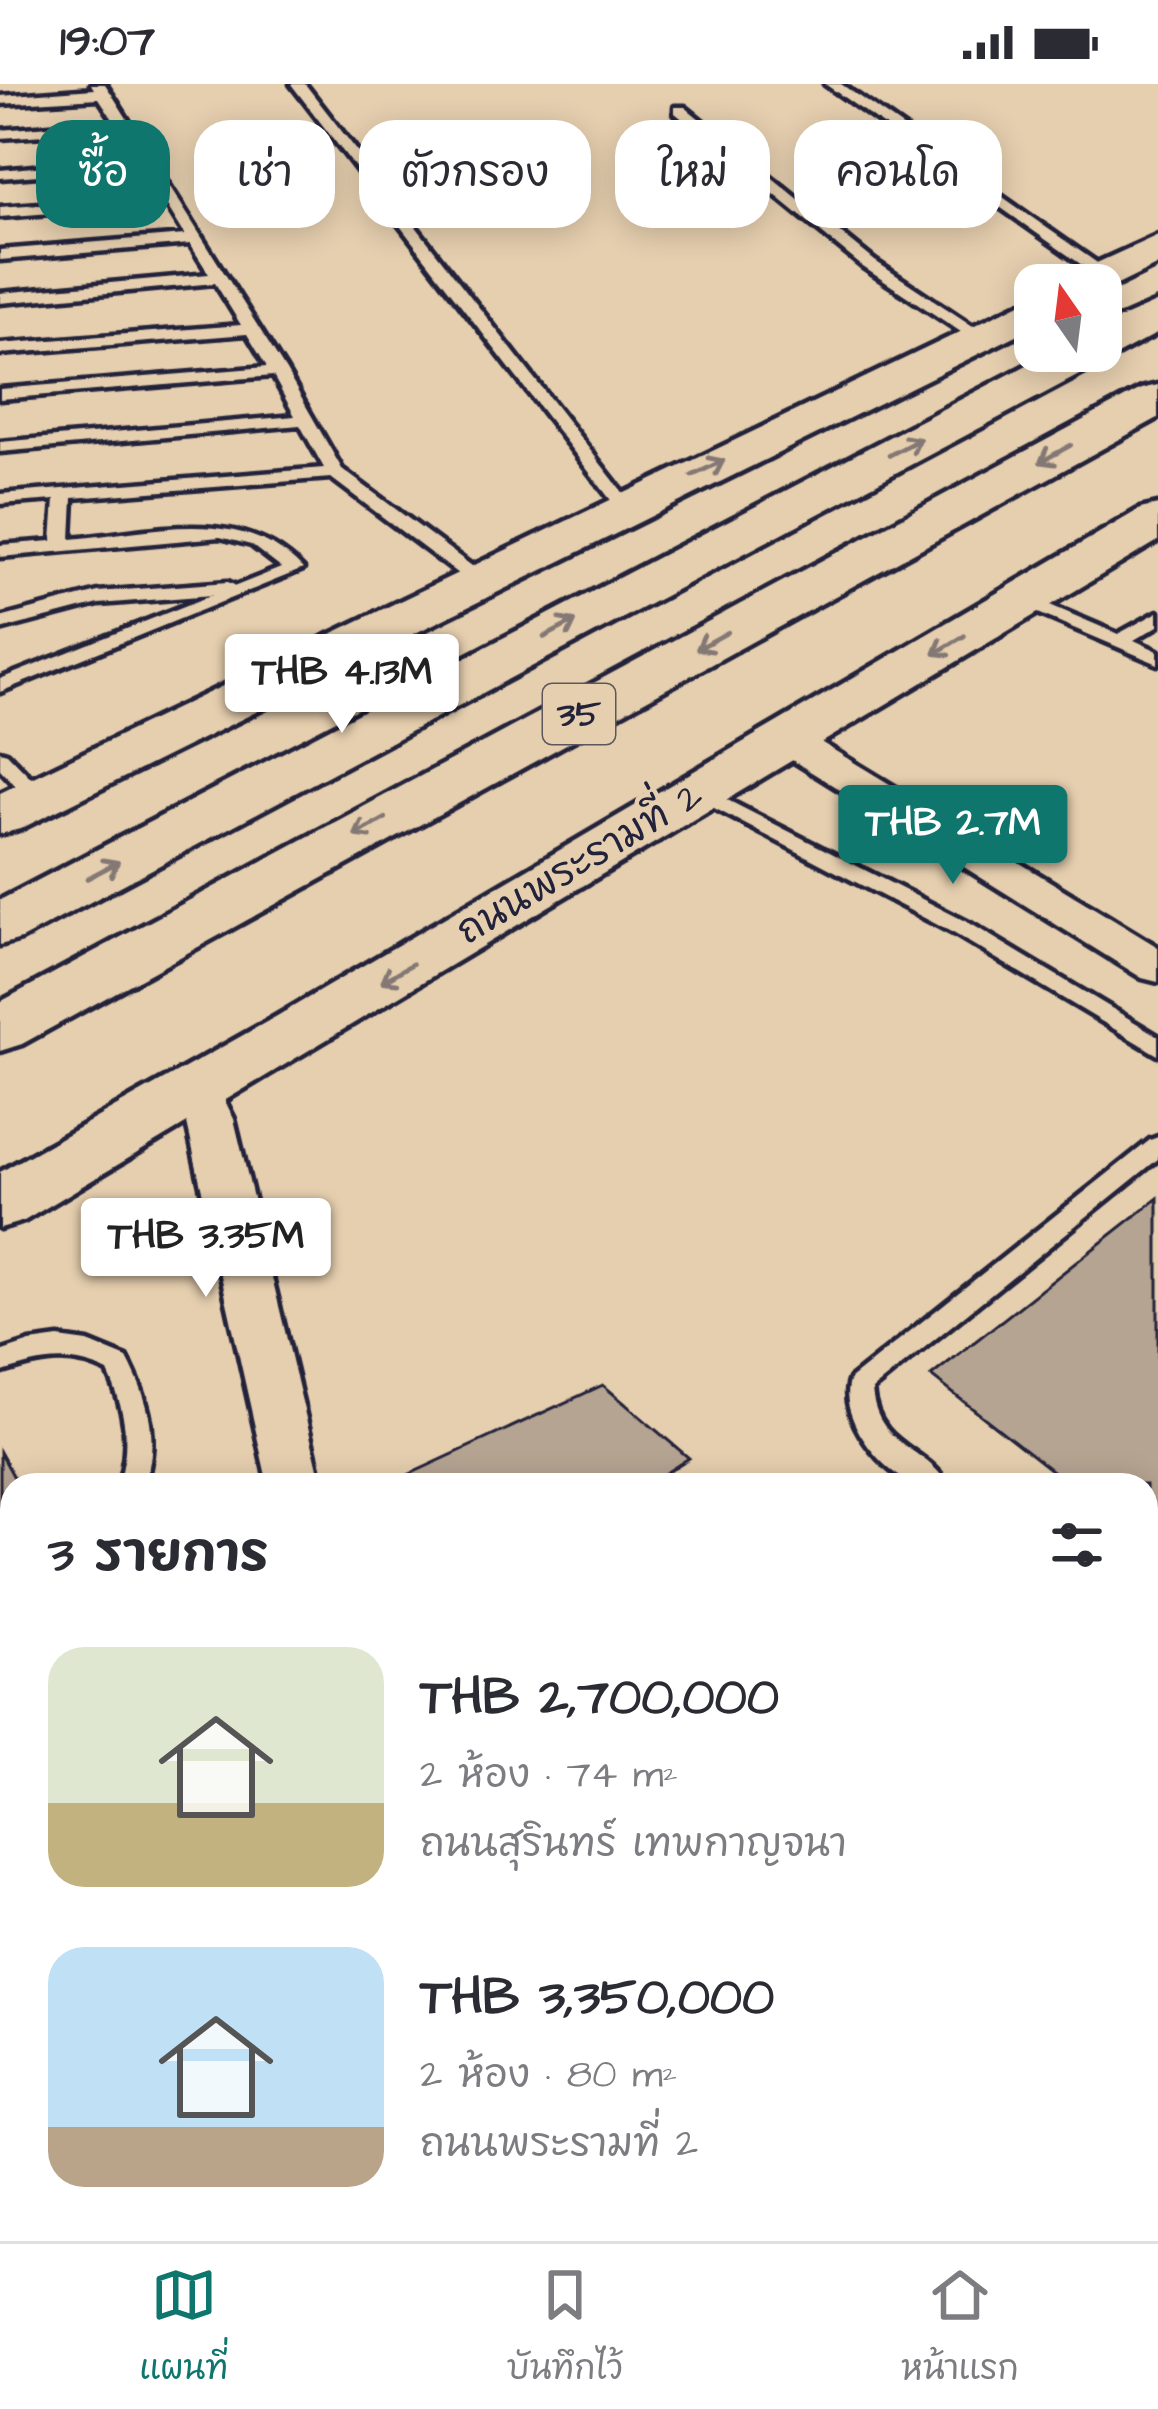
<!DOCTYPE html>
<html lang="th">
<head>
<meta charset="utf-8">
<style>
  :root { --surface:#fff; --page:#f7f7f7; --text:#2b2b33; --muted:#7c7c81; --line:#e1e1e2; --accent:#0f766e }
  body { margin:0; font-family:"Architects Daughter","Playpen Sans Thai",sans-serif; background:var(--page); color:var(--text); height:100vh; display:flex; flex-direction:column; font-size:45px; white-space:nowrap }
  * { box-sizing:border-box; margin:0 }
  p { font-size:39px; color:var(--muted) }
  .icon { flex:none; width:66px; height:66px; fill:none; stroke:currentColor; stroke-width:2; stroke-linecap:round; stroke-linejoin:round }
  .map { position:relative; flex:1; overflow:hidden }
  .details { position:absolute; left:0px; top:1389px; width:1158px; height:768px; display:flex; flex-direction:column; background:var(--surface); border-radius:36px 36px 0 0; box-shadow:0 6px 30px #0003 }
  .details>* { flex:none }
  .guide { position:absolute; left:36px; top:36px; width:1086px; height:108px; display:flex; gap:24px }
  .needle { width:78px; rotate:346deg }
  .fabs { position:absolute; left:1014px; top:180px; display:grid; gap:24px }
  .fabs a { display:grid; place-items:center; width:108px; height:108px; border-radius:24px; background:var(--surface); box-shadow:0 6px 30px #0003; font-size:60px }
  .price { position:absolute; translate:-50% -102px; padding:0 27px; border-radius:12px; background:#fff; color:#222; font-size:39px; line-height:78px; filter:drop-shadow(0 3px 6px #0008) }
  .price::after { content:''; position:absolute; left:50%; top:72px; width:36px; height:27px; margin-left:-18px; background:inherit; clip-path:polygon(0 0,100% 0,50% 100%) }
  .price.active { background:var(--accent); color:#fff }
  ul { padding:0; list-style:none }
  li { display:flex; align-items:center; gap:36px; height:300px; padding:0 48px }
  li span { display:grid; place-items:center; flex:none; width:336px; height:240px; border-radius:36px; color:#555 }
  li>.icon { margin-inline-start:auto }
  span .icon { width:144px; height:144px; fill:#fffc; stroke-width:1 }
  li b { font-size:51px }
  h2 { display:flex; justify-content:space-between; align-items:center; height:144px; padding:0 48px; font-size:51px }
  .chip { padding:0 42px; border-radius:36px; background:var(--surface); box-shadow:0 6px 30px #0003; font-size:42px; line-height:108px }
  .chip.active { background:var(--accent); color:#fff }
  .status { display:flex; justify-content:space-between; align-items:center; height:84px; padding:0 60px; background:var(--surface); direction:ltr }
  .status svg { height:33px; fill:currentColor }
  .dock { display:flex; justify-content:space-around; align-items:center; height:168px; border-top:3px solid var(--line); background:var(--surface); font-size:33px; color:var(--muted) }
  .dock a { display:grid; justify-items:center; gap:6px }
  .dock .active { color:var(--accent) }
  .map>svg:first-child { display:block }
  .building { fill:#b6a492; stroke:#22223b; stroke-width:3 }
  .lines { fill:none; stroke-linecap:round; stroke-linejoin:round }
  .lane-casing { stroke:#22223b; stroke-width:9 }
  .street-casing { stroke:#22223b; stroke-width:9 }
  .secondary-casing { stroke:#22223b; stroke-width:9 }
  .highway-casing { stroke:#22223b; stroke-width:9 }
  .lane { fill:#e6cfaf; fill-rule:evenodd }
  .street { fill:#e6cfaf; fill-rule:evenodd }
  .secondary { fill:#e6cfaf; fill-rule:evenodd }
  .highway { fill:#e6cfaf; fill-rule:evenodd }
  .oneway { stroke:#847875 }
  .labels { text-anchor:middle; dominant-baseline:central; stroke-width:9; stroke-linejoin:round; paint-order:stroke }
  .shield { fill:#e6cfaf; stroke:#5d565e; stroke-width:3 }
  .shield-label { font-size:36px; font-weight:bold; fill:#22223b }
  .street-label { font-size:39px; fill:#22223b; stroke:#e6cfaf }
</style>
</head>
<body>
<div class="status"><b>19:07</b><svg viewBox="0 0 49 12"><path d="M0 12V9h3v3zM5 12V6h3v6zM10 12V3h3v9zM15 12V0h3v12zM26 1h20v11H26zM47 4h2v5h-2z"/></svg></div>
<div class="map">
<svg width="1158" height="2157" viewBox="0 0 1158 2157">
  <rect width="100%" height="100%" fill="#e6cfaf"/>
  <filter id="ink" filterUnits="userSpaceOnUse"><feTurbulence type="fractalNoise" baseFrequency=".00833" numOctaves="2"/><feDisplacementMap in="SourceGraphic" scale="24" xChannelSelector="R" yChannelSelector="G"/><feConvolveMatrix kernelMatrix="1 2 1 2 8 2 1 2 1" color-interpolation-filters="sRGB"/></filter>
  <g filter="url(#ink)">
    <g class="building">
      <path d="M1158,1114V1469L1146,1460V1401H1070L931,1292Z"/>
      <path d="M603,1301L689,1374L647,1401H386Z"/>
      <path d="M0,1368L15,1395L0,1461Z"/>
      <path d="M192,2145H344L347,2154L195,2157Z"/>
    </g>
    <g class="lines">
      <g class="lane-casing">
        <g id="lane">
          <path d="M91,0H105L111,9L286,287L342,385L484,491V499H470L331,394L73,414L71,455C152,448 241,420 303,485L0,608V595L212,511L99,520L0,546V534L98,508L228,498L236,502L281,484L251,461L220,453L0,473V461L52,457L55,416L0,420V410L324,384L300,341L0,368V358L295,332L273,292L0,315V305L267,283L247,250L0,270V260L241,241L215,199L0,219V209L209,190L190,160L0,176V166L185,151L166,120L0,133V123L160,111L142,83L0,94V86L137,74L119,46L0,54V46L114,37L99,14L0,20V12L94,5Z"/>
          <path d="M291,0H305L632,420V428H620Z"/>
          <path d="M825,0H841L1113,190L1099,193Z"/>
          <path d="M675,23H685L875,177L985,250V256H973L863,183L675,29Z"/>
          <path d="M1024,510L1118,550L1158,528V542L1134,556L1158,567V580L1017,520L1015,516Z"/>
          <path d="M0,667L7,669L45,708L48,713L45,718H31L0,685Z"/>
          <path d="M700,702L971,840L1158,952V971L955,850L693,713L690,708Z"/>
          <path d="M1158,1053V1075L872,1306C877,1364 926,1362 948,1401C939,1401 928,1403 919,1401C884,1394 835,1330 850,1295L1150,1056Z"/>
          <path d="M59,1254L88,1258L127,1274C149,1316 160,1355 144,1401H118C132,1360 125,1326 108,1288C69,1269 40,1276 0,1289V1268L30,1258Z"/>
          <path d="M1146,1556L1158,1561V1589L1146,1584Z"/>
          <path d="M0,1738L12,1745V1821L0,1815Z"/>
          <path d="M12,2067V2103L0,2108V2072Z"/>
          <path d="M92,2145H126L130,2157H96Z"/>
        </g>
      </g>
      <g class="street-casing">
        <g id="street">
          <path d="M790,645L804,648L1158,863V898L1142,894L776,666L770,657L776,648Z"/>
          <path d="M197,988L213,993L234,1035L322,1401H268L186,1035L174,1005L181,993Z"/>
          <path d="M497,2145H567L572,2157H502Z"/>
        </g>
      </g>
      <g class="secondary-casing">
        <g id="secondary">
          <path d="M1158,151V181L1101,209V201H1061L1068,192Z"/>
          <path d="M1035,212V242L20,745L0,750V709Z"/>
          <path d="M1158,421V457L24,1137L0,1144V1088L277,932L1140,425Z"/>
        </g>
      </g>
      <g class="highway-casing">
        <g id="highway">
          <path d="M1158,218V249L21,855L0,861V816L1054,267H1101V243Z"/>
          <path d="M1158,301V334L22,960L0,967V918L1141,305Z"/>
        </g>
      </g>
      <use href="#lane" class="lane"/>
      <use href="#street" class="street"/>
      <use href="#secondary" class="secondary"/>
      <use href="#highway" class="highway"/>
    </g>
    <defs><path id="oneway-shaft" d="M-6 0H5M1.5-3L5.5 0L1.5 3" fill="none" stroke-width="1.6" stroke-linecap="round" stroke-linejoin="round" transform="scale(3)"/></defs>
    <g class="oneway">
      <use href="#oneway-shaft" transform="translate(905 363) rotate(-28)"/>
      <use href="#oneway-shaft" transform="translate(1055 370) rotate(151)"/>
      <use href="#oneway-shaft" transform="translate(708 384) rotate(-26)"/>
      <use href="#oneway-shaft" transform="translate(560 545) rotate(-28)"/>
      <use href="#oneway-shaft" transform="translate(712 557) rotate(151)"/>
      <use href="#oneway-shaft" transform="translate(949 561) rotate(149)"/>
      <use href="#oneway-shaft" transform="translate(370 743) rotate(151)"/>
      <use href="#oneway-shaft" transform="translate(103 786) rotate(-28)"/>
      <use href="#oneway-shaft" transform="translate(397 889) rotate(149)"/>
    </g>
  </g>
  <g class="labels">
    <rect class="shield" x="543" y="600" width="72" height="60" rx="9"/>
    <g class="shield-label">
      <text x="579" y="630">35</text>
    </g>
    <g class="street-label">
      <text transform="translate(580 780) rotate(-31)">ถนนพระรามที่ 2</text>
    </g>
  </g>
</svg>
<div class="fabs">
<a><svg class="needle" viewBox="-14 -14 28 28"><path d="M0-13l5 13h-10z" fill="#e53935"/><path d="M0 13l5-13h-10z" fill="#7c7c81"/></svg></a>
</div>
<b class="price" style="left:342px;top:652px">THB 4.13M</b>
<b class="price active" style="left:953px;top:803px">THB 2.7M</b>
<b class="price" style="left:206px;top:1216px">THB 3.35M</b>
<div class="guide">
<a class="chip active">ซื้อ</a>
<a class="chip">เช่า</a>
<a class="chip">ตัวกรอง</a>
<a class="chip">ใหม่</a>
<a class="chip">คอนโด</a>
</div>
<section class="details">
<h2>3 รายการ<svg class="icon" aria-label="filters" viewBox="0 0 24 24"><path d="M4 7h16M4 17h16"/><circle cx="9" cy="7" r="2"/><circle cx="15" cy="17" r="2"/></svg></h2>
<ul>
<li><span style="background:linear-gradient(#dfe7d0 65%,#c2b280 0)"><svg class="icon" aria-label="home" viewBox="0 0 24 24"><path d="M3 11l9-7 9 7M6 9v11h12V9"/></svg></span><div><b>THB 2,700,000</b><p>2 ห้อง · 74 m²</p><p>ถนนสุรินทร์ เทพกาญจนา</p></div></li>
<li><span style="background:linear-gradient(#bfe0f5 75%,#b9a48a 0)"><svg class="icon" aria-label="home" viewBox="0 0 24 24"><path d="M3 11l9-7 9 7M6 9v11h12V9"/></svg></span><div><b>THB 3,350,000</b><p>2 ห้อง · 80 m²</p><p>ถนนพระรามที่ 2</p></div></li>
</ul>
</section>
</div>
<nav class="dock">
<a class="active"><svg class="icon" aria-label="map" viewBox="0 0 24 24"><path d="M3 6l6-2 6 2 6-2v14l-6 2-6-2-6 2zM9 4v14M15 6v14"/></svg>แผนที่</a>
<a><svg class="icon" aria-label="saved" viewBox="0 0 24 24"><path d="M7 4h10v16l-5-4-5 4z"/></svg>บันทึกไว้</a>
<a><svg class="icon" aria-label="home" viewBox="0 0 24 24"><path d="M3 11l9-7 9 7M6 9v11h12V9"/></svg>หน้าแรก</a>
</nav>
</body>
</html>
